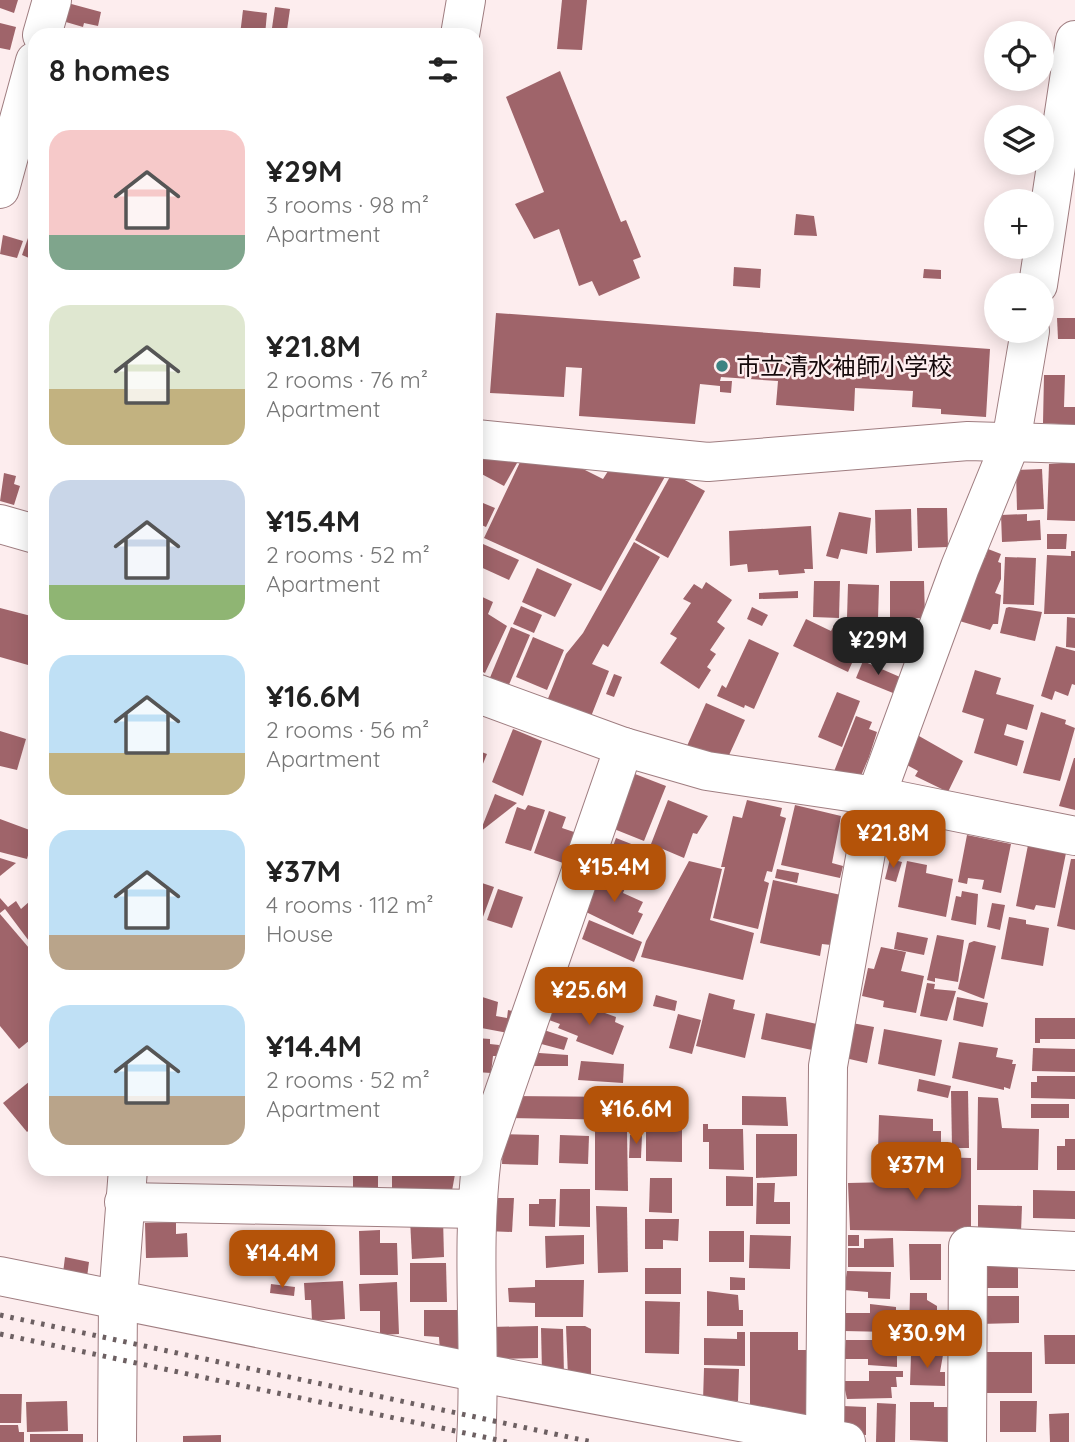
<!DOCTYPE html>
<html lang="en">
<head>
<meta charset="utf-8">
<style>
  :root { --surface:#fff; --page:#f6f6f6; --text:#222; --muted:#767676; --accent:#b45309 }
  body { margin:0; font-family:Quicksand,"Noto Sans JP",sans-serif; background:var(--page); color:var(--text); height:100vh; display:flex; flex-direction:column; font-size:26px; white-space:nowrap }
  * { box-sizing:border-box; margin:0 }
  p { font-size:23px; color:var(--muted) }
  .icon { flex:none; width:38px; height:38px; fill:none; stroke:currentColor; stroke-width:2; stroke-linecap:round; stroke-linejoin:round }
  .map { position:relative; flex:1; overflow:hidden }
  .panel { position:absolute; left:28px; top:28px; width:455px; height:1148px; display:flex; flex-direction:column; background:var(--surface); border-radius:21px; box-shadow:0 4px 18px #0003 }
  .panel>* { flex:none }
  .tools { position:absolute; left:984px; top:21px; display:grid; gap:14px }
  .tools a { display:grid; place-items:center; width:70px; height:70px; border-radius:50%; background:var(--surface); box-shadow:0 4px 18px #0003; font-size:35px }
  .price { position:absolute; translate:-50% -60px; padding:0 16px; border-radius:14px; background:var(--accent); color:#fff; font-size:23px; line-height:46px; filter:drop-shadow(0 2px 4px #0008) }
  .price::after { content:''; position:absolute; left:50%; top:42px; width:21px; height:16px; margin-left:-10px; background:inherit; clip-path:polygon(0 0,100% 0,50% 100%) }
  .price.selected { background:#222; color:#fff }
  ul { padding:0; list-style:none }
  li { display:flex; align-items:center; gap:21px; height:175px; padding:0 21px }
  li span { display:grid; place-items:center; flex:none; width:196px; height:140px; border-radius:21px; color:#555 }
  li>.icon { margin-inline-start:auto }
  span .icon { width:84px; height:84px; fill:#fffc; stroke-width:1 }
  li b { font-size:30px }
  h2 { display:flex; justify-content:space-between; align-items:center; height:84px; padding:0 21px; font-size:30px }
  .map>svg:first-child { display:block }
  .building { fill:#9f646a }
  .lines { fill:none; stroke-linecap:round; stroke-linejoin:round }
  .minor-casing { stroke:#9f7d80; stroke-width:40 }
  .minor { stroke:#fff; stroke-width:38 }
  .rail { stroke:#6d6062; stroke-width:5; stroke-dasharray:3.5 7; stroke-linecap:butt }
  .poi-dot { fill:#3b8382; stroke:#fdedee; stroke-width:2.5 }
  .labels { text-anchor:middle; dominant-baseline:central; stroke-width:5; stroke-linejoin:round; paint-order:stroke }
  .poi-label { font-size:24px; fill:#15090b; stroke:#fdedee; text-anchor:start }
</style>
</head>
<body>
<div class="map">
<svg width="1075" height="1442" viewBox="0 0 1075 1442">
  <rect width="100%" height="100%" fill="#fdedee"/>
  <g class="building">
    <path d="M0,0H18L14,13L0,8Z"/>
    <path d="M562,0H587L582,50L557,49Z"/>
    <path d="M64,2L101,12L98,26L84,23L83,27L59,20Z"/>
    <path d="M275,7L290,9L287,30L272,28Z"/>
    <path d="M243,10L267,13L265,35H240Z"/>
    <path d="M0,23L16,27L10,50L0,48Z"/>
    <path d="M560,71L621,222L626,220L641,257L633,260L640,278L599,296L592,281L579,286L559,229L534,239L515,204L544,192L506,97Z"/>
    <path d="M796,214L814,216L817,236L794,235Z"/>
    <path d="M3,235L23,241L17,258L0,254Z"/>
    <path d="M28,238L35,241L29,258L22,255Z"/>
    <path d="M734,267L761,269L760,288L733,286Z"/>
    <path d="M924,269L941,270V279L923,278Z"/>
    <path d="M496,313L990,349L986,417L941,414V409L912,407L913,391L855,388L854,411L776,405L778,381L721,377L720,381H732L731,393L720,392V386L700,384L695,424L579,416L582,368L566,367L564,397L490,393Z"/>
    <path d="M1057,318H1075V339H1058Z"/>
    <path d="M1044,375H1065L1064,407H1075V425L1043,423Z"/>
    <path d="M476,455L513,459L517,463L504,486L476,471Z"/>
    <path d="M521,460L583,469L603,479L610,468L667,473L601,591L484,538Z"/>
    <path d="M1075,462V521L1047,520L1049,464Z"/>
    <path d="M1042,469L1044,509L1017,510L1016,470Z"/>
    <path d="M4,473L16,476L14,484L20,486L14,505L0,501Z"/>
    <path d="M672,473L705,491L668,558L635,540Z"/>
    <path d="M483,503L495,508L486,527L479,524L483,515L479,512Z"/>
    <path d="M917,508H947L948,547L918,548Z"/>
    <path d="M911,509L912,551L876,553L875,510Z"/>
    <path d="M839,512L871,518L867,554L841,549L838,559L826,556Z"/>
    <path d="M1027,514V521L1040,520L1041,540L1002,542L1001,515Z"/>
    <path d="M811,526L813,569H804L805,573L779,575L778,570L748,572L747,564L730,566L729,531Z"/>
    <path d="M1047,534H1067L1066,549H1047Z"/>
    <path d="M634,542L660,557L608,647L603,644L592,664L609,671L590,719L547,701L566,654L583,633Z"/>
    <path d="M483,544L519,560L509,580L476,565Z"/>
    <path d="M988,549L1001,554L998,562L1001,563V579L995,593L1001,595L998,624H993L990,630L956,620L981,557L985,558Z"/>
    <path d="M1071,551H1075V614H1044L1047,555L1071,556Z"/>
    <path d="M1005,557L1036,558L1034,605L1003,604Z"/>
    <path d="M537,568L572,584L555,617L522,602Z"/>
    <path d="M814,581H840L839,618L813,617Z"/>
    <path d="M890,581H924L925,618L890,619Z"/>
    <path d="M706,582L732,600L717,622L725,628L710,650L716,654L707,667L711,670L699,689L660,663L677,638L670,634L691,603L683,599L694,584L702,589Z"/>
    <path d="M848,584L879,585L878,619L847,618Z"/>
    <path d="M798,591V598L759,599V593Z"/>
    <path d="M476,594L493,602L488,614L507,626L485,673L476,669Z"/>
    <path d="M521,606L542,615L534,633L513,624Z"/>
    <path d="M752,607L768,615L762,626L747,619Z"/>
    <path d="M1009,607L1042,612L1035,641L1000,633L1006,608Z"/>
    <path d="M0,608L35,617V667L0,657Z"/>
    <path d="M1067,617L1075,618V648L1066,647Z"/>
    <path d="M806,619L831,631L834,625L845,630L843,636L860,645L848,672L793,646Z"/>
    <path d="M511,627L530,635L508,687L489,680Z"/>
    <path d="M533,637L564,650L547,690L516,677Z"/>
    <path d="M749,639L779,653L754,709L745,705L744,708L717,696L722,685L726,688Z"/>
    <path d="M1056,646L1075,651V685L1072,684L1068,696L1055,691L1052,700L1041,696Z"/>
    <path d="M863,661L900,677L893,693L856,678Z"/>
    <path d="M975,670L1001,678L996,694L1034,705L1027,730L1007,724L1004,735L1024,741L1017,766L974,753L984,719L962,712Z"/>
    <path d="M614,674L622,677L614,697L606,694Z"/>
    <path d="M837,692L860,701L842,747L818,737Z"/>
    <path d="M706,703L745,720L725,764L687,746Z"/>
    <path d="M1041,712L1066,720L1065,724L1075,728L1060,781L1023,773Z"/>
    <path d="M856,716L872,722L869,729L877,732L869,757L860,778L833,774Z"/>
    <path d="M513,729L542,741L523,796L492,782Z"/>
    <path d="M0,731L26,739L17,770L0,766Z"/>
    <path d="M919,736L963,761L948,792L915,776L918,771L905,764Z"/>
    <path d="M476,750L487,754L476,781Z"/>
    <path d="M1074,758H1075V810L1059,806Z"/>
    <path d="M635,774L666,786L644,841L614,829Z"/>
    <path d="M495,794L517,803L480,832Z"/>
    <path d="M668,800L708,816L697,834L693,833L684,858L651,844Z"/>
    <path d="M747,800L782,808L780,816L786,818L772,872L767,871L764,881L769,883L758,929L713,918L725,867H721L733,816L742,818Z"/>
    <path d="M528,805L545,810L531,851L505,843L517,807L525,810Z"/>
    <path d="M795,805L841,816L832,863L843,866L840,878L781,865Z"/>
    <path d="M549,811L566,817L562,828L577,833L566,864L534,853Z"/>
    <path d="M0,819L35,832L27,859L0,852Z"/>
    <path d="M967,835L1011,844L1001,893L982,889L984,880L968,878L967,884L958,882Z"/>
    <path d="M616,838L639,847L632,866L609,857Z"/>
    <path d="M1028,845L1066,853L1055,908L1036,905L1034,910L1016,906Z"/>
    <path d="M0,858L16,863L0,876Z"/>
    <path d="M890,859L902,862L896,882L885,879Z"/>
    <path d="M1071,859H1075V930L1057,926Z"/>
    <path d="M689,861L722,869L710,920L754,933L743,980L641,957L646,941Z"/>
    <path d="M907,861L927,865L926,873L953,879L946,917L898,907Z"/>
    <path d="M777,869L799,873L797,883L775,878Z"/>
    <path d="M597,872L626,886L623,893L643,902L638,912L643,914L633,935L584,911Z"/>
    <path d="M773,880L841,895L831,945L822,944L820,956L760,943Z"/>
    <path d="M476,881L494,887L480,925L476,924Z"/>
    <path d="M498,889L523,897L512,928L487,920Z"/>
    <path d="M962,891L978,894L976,925L951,920L956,896L961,897Z"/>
    <path d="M0,898L8,907L16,901L21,909L30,901L35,907V943L32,945L5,909L0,913Z"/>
    <path d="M992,903L1005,905L1000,930L987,927Z"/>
    <path d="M0,914L35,955V1036L19,1049L0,1026Z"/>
    <path d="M1009,917L1026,920V924L1049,928L1043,966L1001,959Z"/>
    <path d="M589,920L642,942L634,962L582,939Z"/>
    <path d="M897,932L928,938L924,955L894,949Z"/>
    <path d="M937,935L964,940L958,982L935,978V982L927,980Z"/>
    <path d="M974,941L996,946L984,999L958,989L969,943Z"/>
    <path d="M881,947L906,952L901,971L924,976L916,1013L883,1007L884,1001L862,996L868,968L874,969Z"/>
    <path d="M927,983L935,984L934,989L956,991L947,1021L920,1016Z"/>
    <path d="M709,993L735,1000L733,1009L755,1014L745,1058L696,1046Z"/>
    <path d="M476,995L498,1002L496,1016L507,1018L508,1010L512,1011L508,1033L476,1027Z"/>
    <path d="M656,995L677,1001L675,1011L653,1006Z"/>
    <path d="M957,997L988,1003L983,1027L953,1020Z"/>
    <path d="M555,1002L592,1016L594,1009L616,1017L615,1022L624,1026L613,1055L576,1041L578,1036L558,1028L560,1024L549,1020Z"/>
    <path d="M766,1013L817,1024L812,1050L761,1039Z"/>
    <path d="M678,1014L701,1020L692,1054L669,1048Z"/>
    <path d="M1035,1018H1075V1039H1040V1043H1035Z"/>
    <path d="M852,1023L874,1027L867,1063L845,1058Z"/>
    <path d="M535,1027L568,1038L564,1050L530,1041Z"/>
    <path d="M884,1029L942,1040L935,1076L878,1064Z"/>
    <path d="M476,1038L490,1039V1044L499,1045L498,1056H493L491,1073L476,1072Z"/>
    <path d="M959,1042L998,1048L996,1057L1013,1060L1012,1064H1016L1010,1089L1004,1087V1090L952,1078Z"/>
    <path d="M1033,1048L1075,1049V1072L1032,1071Z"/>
    <path d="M525,1052L568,1055V1066H525Z"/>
    <path d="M581,1061L624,1064L623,1083L578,1080Z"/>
    <path d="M1037,1076H1075V1099L1031,1098V1082H1037Z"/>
    <path d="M35,1077V1125L27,1132L3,1103Z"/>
    <path d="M919,1079L951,1086L948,1098L917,1091Z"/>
    <path d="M951,1091H968L969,1148H952Z"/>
    <path d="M511,1096L625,1097L624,1120L503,1118Z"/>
    <path d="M742,1096L786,1097L788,1126L742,1125Z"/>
    <path d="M978,1097L998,1098L1002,1128L1039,1129L1038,1170H977Z"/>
    <rect x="1031" y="1104" width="38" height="14"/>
    <path d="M879,1115L933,1119V1131H941V1153L878,1151Z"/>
    <path d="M703,1124H708V1129H743L744,1170L709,1169V1142H703Z"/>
    <path d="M646,1127H682V1162L646,1161Z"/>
    <path d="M595,1130H627L628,1191L595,1190Z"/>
    <path d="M503,1134L539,1135L538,1165L502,1164Z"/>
    <path d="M756,1134H797V1176L756,1178Z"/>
    <path d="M560,1135L589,1136L588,1164L559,1163Z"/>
    <path d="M630,1135H642L641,1158H629Z"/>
    <path d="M1065,1139H1075V1170H1057V1146H1065Z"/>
    <path d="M935,1157L971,1158V1232L850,1230L848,1183L935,1181Z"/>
    <path d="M264,1169H289V1175L264,1174Z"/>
    <rect x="353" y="1169" width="25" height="18"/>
    <path d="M399,1169H456L451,1196L392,1194V1170Z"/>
    <path d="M726,1176L753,1177V1206H726Z"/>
    <path d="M650,1178H672V1213L649,1212Z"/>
    <path d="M757,1183H775L774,1202H790V1224H756Z"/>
    <path d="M560,1189H590V1227L559,1226Z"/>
    <path d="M1033,1190L1075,1191V1219L1033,1218Z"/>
    <path d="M487,1198H514L512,1232L486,1231Z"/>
    <path d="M539,1199H556L555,1227L529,1226V1204H539Z"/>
    <path d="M978,1205L1022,1206L1021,1232L978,1231Z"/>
    <path d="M596,1206L627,1207L628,1272L598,1273Z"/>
    <path d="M443,1218L444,1257L412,1259L410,1219Z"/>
    <path d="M645,1219H679L678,1241L663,1240V1249H645Z"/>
    <path d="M176,1222V1234L187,1233L188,1257L146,1258L145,1223Z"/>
    <path d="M380,1230V1243H397L398,1275H360L359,1231Z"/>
    <rect x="709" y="1231" width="35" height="31"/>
    <path d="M253,1233H297L296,1273L253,1272Z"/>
    <path d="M584,1235V1264L546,1268L545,1236Z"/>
    <path d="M750,1235L791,1236L790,1269L749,1268Z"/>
    <rect x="848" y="1235" width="11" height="11"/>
    <path d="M313,1237H331L329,1270L312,1269Z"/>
    <path d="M893,1238L894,1267H848V1248H864V1239Z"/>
    <path d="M909,1244H941V1280H910Z"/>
    <path d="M65,1257L89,1262L87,1277L63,1273Z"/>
    <rect x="973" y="1262" width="45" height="26"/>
    <path d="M410,1263H446L447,1302H410Z"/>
    <rect x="645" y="1268" width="36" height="26"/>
    <path d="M847,1271L891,1272L890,1299L868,1298V1292L844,1290Z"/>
    <path d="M730,1277L745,1278V1290H730Z"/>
    <path d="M535,1280H584L583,1317H535V1303L509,1302L508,1288L535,1287Z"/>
    <path d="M343,1281L345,1319L312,1321L311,1300H305L304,1283Z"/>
    <path d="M397,1282L399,1334L380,1335V1311H360L359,1284Z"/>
    <path d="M271,1284L295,1287L294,1296L270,1293Z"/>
    <path d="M707,1291L738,1295L739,1310H743V1326H707Z"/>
    <path d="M910,1293H927V1300L937,1306V1315L929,1320V1335H909Z"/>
    <path d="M984,1296H1019V1323L979,1324Z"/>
    <path d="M645,1301L680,1302L679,1354L645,1353Z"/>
    <path d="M870,1304L896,1307V1318H890V1332L844,1331L845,1313H870Z"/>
    <path d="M424,1310H459V1352H440L439,1337L424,1336Z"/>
    <path d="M538,1326V1358L491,1359L490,1327Z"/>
    <path d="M566,1326H585L591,1329V1382L568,1377Z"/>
    <path d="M541,1328L563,1329L564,1376L542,1372Z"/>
    <path d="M737,1332H745V1366L704,1365V1338L737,1339Z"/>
    <path d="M750,1332H798V1350H810V1426L750,1415Z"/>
    <path d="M1044,1335H1075V1364H1045Z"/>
    <path d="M846,1340H890V1351H897V1367L868,1365V1359H844Z"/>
    <rect x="981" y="1352" width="51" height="41"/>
    <path d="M911,1354L943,1355L940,1372H945V1386L910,1385Z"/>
    <path d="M704,1368L739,1369L738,1401L703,1400Z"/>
    <path d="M869,1371H903V1377H896L897,1387H891L892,1398L847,1399L843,1381H869Z"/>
    <path d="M0,1394H22L21,1423H0Z"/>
    <path d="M67,1401L68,1431L27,1432L26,1402Z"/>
    <path d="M1000,1401H1037L1036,1432H1000Z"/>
    <path d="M910,1402H934V1407H947V1442L910,1440Z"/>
    <path d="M877,1403L896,1404L895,1442H876Z"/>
    <path d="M843,1406L866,1407V1435H843Z"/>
    <path d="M1069,1413V1442H1050L1049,1414Z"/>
    <path d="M0,1425H18L19,1432H24V1442H0Z"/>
    <rect x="30" y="1434" width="53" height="8"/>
    <path d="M221,1435V1442H183V1436Z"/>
  </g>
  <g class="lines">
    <g class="minor-casing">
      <g id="minor">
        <path d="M42,35L52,0"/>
        <path d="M460,35L466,0"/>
        <path d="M0,189L35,61"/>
        <path d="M1038,285L1075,40"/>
        <path d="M476,439L708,462L968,441L1075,444"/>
        <path d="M0,524L35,534"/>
        <path d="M476,693L624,747L707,771L876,796L1075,836"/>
        <path d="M124,1202L476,1209"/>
        <path d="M0,1276L480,1373L846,1442"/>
        <path d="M117,1442L118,1299L128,1169"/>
        <path d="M476,1442C482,1347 470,1251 482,1156L624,747"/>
        <path d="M825,1442L828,1066L876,796L960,567L1011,442L1030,331"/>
        <path d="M967,1442L968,1246L1075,1251"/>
      </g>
    </g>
    <use href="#minor" class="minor"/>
    <g class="rail">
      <path d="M0,1315L592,1442"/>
      <path d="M0,1334L507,1442"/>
    </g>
  </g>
  <circle class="poi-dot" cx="722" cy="366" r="7"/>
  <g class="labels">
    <g class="poi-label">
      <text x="736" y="366">市立清水袖師小学校</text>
    </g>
  </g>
</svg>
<div class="tools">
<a><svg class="icon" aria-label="locate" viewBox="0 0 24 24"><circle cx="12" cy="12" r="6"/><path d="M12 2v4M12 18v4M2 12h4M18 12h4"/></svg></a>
<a><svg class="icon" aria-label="layers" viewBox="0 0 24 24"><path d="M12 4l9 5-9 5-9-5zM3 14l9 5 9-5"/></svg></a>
<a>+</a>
<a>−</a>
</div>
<b class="price selected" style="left:878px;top:677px">¥29M</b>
<b class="price" style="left:893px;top:870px">¥21.8M</b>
<b class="price" style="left:614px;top:904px">¥15.4M</b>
<b class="price" style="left:589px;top:1027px">¥25.6M</b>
<b class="price" style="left:636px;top:1146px">¥16.6M</b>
<b class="price" style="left:916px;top:1202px">¥37M</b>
<b class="price" style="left:282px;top:1290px">¥14.4M</b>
<b class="price" style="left:927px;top:1370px">¥30.9M</b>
<section class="panel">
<h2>8 homes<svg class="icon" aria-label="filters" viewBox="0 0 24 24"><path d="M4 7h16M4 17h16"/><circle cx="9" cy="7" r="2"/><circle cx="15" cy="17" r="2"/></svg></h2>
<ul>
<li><span style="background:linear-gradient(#f6c9c9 75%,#7fa58c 0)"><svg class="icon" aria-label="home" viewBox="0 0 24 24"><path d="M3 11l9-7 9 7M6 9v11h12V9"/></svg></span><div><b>¥29M</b><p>3 rooms · 98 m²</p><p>Apartment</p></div></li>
<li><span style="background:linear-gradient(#dfe7d0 60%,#c2b280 0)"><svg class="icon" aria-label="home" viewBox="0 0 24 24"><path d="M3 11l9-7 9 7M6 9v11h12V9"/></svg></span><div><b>¥21.8M</b><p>2 rooms · 76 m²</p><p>Apartment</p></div></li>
<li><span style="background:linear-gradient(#c9d6e8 75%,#8fb573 0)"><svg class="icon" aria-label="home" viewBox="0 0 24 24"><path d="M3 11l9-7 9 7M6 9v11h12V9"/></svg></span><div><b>¥15.4M</b><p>2 rooms · 52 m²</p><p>Apartment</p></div></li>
<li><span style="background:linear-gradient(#bfe0f5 70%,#c2b280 0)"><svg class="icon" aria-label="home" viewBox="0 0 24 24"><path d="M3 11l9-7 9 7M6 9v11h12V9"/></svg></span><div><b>¥16.6M</b><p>2 rooms · 56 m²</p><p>Apartment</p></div></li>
<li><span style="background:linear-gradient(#bfe0f5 75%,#b9a48a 0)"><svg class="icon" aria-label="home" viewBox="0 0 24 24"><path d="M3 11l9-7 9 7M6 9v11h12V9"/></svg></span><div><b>¥37M</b><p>4 rooms · 112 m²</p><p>House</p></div></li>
<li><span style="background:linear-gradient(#bfe0f5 65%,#b9a48a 0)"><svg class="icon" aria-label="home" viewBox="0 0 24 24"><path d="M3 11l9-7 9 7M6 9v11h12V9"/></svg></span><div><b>¥14.4M</b><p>2 rooms · 52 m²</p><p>Apartment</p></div></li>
</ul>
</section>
</div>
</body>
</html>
